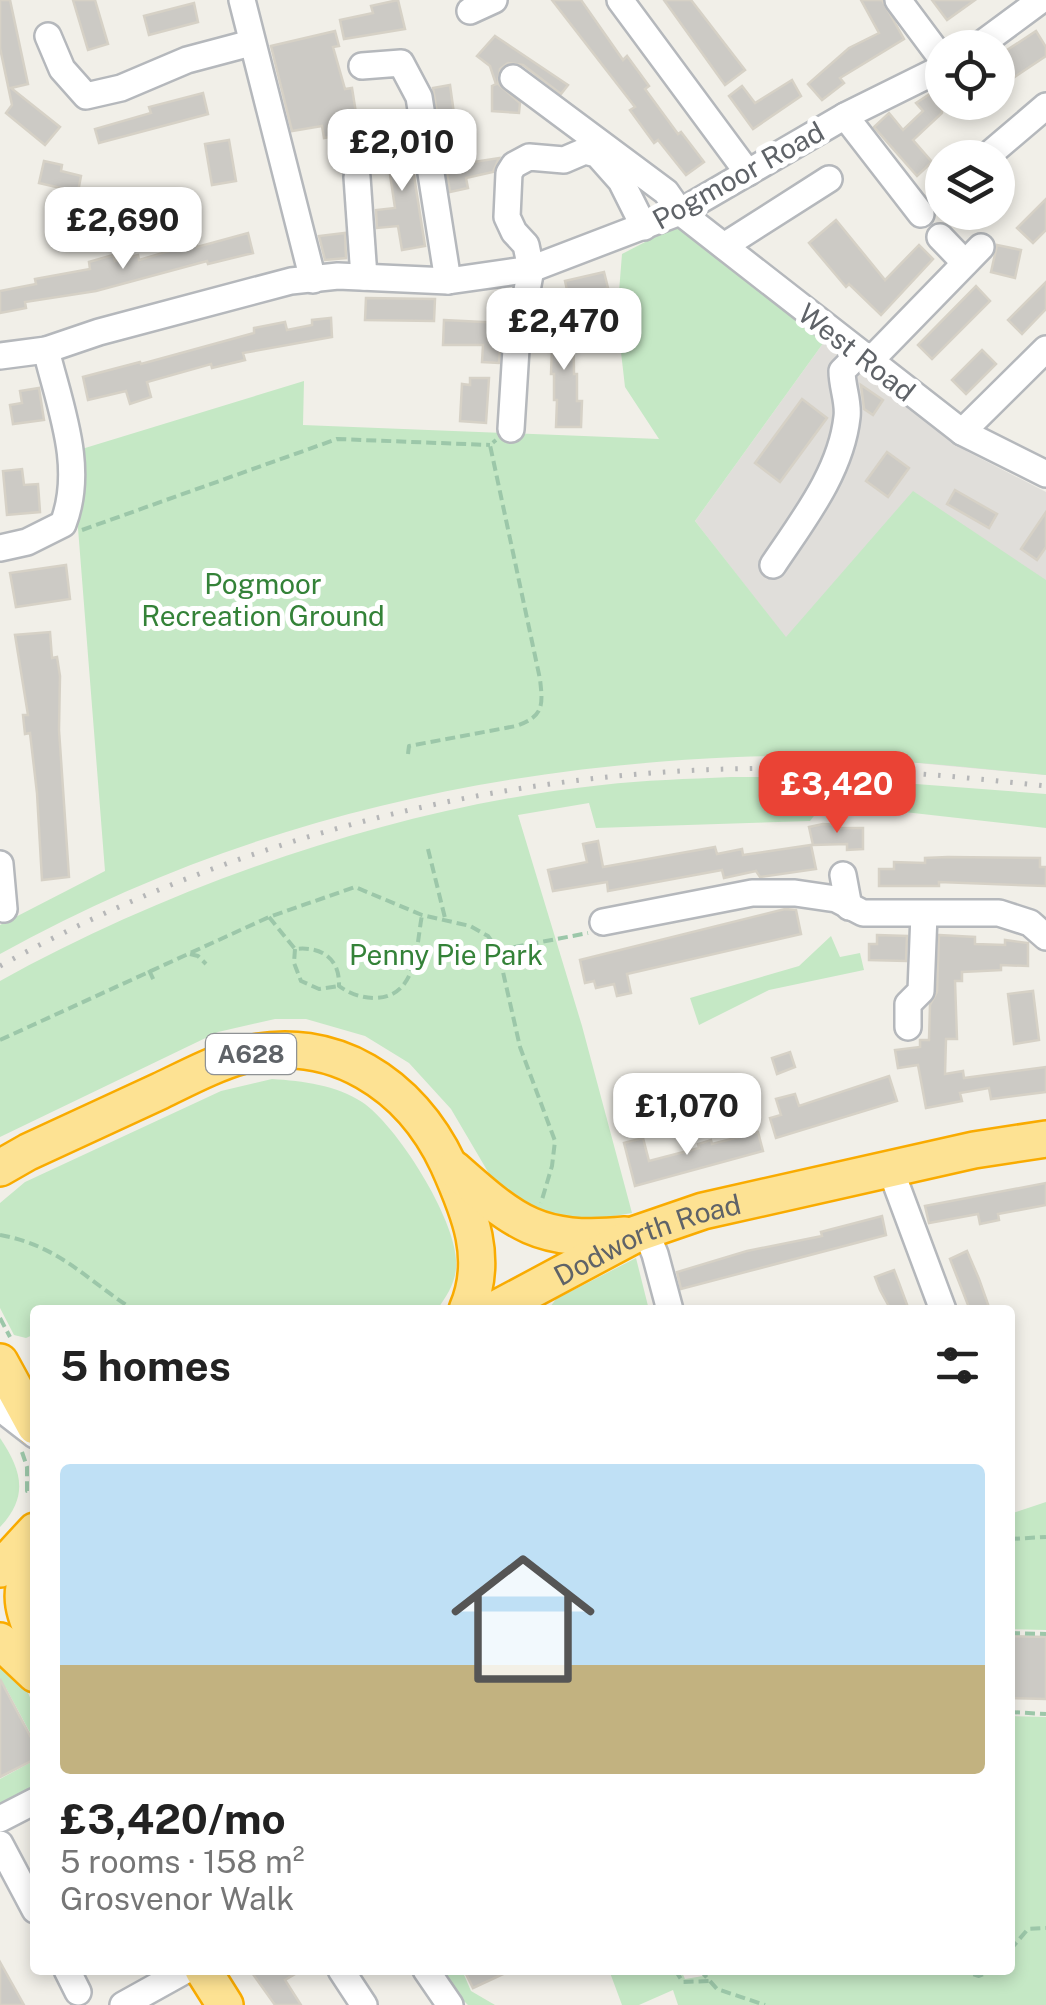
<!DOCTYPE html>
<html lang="en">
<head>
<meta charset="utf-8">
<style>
  :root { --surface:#fff; --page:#f2f2f2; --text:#222; --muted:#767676; --line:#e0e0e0; --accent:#ea4335 }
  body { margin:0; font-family:"Public Sans",sans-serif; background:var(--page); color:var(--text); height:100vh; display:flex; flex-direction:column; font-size:38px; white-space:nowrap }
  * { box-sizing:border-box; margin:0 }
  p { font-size:32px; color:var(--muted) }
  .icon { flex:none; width:55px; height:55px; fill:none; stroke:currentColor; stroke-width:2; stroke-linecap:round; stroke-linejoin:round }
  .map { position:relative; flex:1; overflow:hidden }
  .details { position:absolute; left:30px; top:1305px; width:985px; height:670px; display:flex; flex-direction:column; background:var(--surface); border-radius:10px; box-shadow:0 5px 15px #0003 }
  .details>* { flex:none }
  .tools { position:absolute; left:925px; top:30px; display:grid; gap:20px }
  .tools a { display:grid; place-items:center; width:90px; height:90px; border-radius:50%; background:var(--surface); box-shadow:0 5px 15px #0003; font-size:50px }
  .price { position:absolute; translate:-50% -85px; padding:0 22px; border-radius:20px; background:#fff; color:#222; font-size:32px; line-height:65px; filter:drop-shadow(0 2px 5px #0008) }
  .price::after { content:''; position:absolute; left:50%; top:60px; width:30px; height:22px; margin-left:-15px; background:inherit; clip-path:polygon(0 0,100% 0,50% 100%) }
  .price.selected { background:var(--accent); color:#fff }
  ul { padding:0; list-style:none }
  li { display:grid; align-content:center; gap:20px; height:530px; padding:0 30px }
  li+li { border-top:2px solid var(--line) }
  li span { display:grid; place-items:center; height:310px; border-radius:10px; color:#555 }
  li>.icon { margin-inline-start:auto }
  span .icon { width:180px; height:180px; fill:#fffc; stroke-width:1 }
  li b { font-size:42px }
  h2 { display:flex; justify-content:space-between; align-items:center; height:120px; padding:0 30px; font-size:42px }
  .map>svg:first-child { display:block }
  .industrial { fill:#e0deda }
  .green { fill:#c5e8c5 }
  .building { fill:#cccac5; stroke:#d6d1c6; stroke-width:2.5 }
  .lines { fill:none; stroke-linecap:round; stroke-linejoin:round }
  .minor-casing { stroke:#b5b8bc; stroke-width:30 }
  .highway-casing { stroke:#f9ab00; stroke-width:40 }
  .path { stroke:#9cc7a9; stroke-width:4; stroke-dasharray:10 5; stroke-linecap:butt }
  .minor { stroke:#fff; stroke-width:25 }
  .highway { stroke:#fde293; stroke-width:35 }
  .rail { stroke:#b6b7b8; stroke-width:5; stroke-dasharray:2.5 12; stroke-linecap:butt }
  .labels { text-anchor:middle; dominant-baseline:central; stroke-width:10; stroke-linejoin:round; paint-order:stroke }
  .shield { fill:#fff; stroke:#8f9295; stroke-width:2.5 }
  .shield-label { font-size:25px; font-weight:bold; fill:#5f6368 }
  .street-label { font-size:28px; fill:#5f6368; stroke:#fff }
  .park-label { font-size:28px; fill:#348238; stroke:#fff }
</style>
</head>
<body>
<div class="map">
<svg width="1046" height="2005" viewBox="0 0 1046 2005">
  <rect width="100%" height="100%" fill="#f1efe8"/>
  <path class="industrial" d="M824,342L968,452L1046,492V775L896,761L786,638L695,521Z"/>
  <g class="green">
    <path d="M676,226L824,342L695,521L786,637L913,491L1046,580V775C944,765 840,753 737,757C477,768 228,827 0,954V925L105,871L72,452L304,381L303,425L659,439L625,387L617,317L622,254Z"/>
    <path d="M731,777H824L1046,794V828L824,803L810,821L596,828L589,803L518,815L582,1026L632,1213L585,1221L553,1216L522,1204L491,1177L451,1109L409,1063L365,1036L306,1019H275L218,1032L0,1137V981C177,883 400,806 602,785C644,780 688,779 731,777Z"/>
    <path d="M831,936L840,957L860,953L864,970L769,990L699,1025L690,998L799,966Z"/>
    <path d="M272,1079C303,1081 336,1085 362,1102C397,1125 461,1226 456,1268C455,1284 446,1297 437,1310H35V1334L26,1338L14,1335L0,1308V1203L25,1182L221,1091Z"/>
    <path d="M636,1258L649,1310H548L556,1299Z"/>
    <path d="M0,1438C22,1471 29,1496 0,1527Z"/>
    <path d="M1046,1502V1630L1010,1629V1514Z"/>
    <path d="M0,1657C31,1690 35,1697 35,1742L6,1688L0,1690Z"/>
    <path d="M1010,1716L1046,1717V2005H678L673,1990L639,2005H622L609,1970H681L685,1979L709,1975L706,1970H1010Z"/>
    <path d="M35,1760V1785L0,1805V1779Z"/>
    <path d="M441,1970H462L471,1991L495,2005H468L455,1992Z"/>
  </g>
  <g class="building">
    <path d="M0,0H10L28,84L11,88L60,127L45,145L6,113L12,105L0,48Z"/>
    <path d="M73,0H95L108,44L88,50Z"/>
    <path d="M398,0L405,29L344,39L340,20L373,13L371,6Z"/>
    <path d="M552,0H581L623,60L627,56L649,86L645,89L678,134L681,132L704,162L686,175L658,140L654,143L630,110L635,107Z"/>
    <path d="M664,0H691L745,70L725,85Z"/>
    <path d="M861,0H882L904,39L840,78L844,83L822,100L808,84L849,48L879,33Z"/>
    <path d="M932,0H975L947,20Z"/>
    <path d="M194,3L198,22L149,35L144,16Z"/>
    <path d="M335,31L339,46L333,47L345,89L352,88L359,132L324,138L322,126L292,131L271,46Z"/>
    <path d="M1036,31L1046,47V56L998,88V56Z"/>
    <path d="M495,36L568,85L561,94L523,65L508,63L500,69L498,84L520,103L519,113L492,111V86L496,84L490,66L477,56Z"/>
    <path d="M792,80L801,96L753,129L729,96L742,86L755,103Z"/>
    <path d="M450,85L461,164L499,158L493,172L466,178L468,188L450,192L433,88Z"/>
    <path d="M942,86V113L913,140L932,162L917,176L874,127L889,113L903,130L923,111L916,103Z"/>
    <path d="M203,93L208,114L99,143L95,129L151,113L149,107Z"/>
    <path d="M407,131L425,246L402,250L398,226L377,228L376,210L395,208L384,134Z"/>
    <path d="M229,140L236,181L212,185L205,144Z"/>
    <path d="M44,161L62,165L61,171L81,176L78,192L39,183Z"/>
    <path d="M1046,199V230L1033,243L1017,228Z"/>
    <path d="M131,204L136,221L83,236L78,220Z"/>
    <path d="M836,220L885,280L919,245L933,259L881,315L849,284L846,287L809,243Z"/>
    <path d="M248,233L253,253L208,264L207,261L96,291L25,302L26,308L0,313V291L36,284L35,279L90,269L89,262L113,255L115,261L138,255L139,260L196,243L197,247Z"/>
    <path d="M345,233L346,258L325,260L319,236Z"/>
    <path d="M997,245L1021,250L1015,278L991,272Z"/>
    <path d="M604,272L608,288L569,299L565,281Z"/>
    <path d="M1046,282V309L1022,334L1008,320Z"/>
    <path d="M976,286L990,301L932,359L918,345Z"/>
    <path d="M366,298L435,299L434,321L365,320Z"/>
    <path d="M331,318L332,337L243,353L245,360L212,368L211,364L147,382L151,397L130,404L126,391L88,400L83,377L140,362L141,364L254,333V328L285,322L287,330L312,325V320Z"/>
    <path d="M547,319H573L574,374H577V401H582L581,427H556L557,400H554V374H551L552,347H547Z"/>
    <path d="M444,320L502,323L499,363L482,362L483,345H443Z"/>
    <path d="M982,350L996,364L966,394L952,380Z"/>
    <path d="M470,378H489L486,423L460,421L462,384L470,385Z"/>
    <path d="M861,385L883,400L873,415L864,409Z"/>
    <path d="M39,388L44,420L13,424L10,405L22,403L20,391Z"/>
    <path d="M802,399L827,418L780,482L755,463Z"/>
    <path d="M887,452L909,468L888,497L866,481Z"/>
    <path d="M22,469L24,485L38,484L40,512L7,515L3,471Z"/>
    <path d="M955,490L997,514L989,528L947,504Z"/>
    <path d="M1046,512V547L1037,560L1021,549Z"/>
    <path d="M66,565L70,599L16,607L10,573Z"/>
    <path d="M50,632L52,658L57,657L60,676L59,730L69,877L42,880L37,793L30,733L25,734L23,715H28L15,635Z"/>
    <path d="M823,824L839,825V828H863V849L847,850V844L813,845L809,827Z"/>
    <path d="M598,841L603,867L715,847L717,854L742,849L743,855L811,845L816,869L760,877L756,871L724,878L722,870L608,891L607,882L553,891L548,870L587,862L583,844Z"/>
    <path d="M948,857L1040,858V867H1046V886L939,882V886H879V869H894V862L925,863V858Z"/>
    <path d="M785,909L796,910L801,934L627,974L631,993L617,996L614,984L596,988L594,981L585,983L580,960Z"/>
    <path d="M877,935L907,936L906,961L869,960V944H877Z"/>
    <path d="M939,935L975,937V944L1005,945V940L1028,943V966L1001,965V970L962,972V981H955L957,1039H946L945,1074L963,1071L964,1078L1046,1067V1092L991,1099L989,1088L960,1093L962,1101L926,1108L918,1065L898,1068L895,1050L920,1047V1040H929L930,1005L937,992Z"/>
    <path d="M1033,991L1039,1040L1014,1044L1008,994Z"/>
    <path d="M790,1052L795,1067L777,1074L772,1058Z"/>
    <path d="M889,1076L897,1101L776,1138L770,1118L781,1115L776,1099L795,1094L799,1106Z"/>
    <path d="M758,1132L763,1151L635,1186L624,1143L643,1138L649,1161L699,1148L698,1144L711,1140L712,1144Z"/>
    <path d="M1046,1183V1205L998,1214L999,1220L980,1224L978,1214L929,1223L925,1206Z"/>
    <path d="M882,1216L886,1235L681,1289L677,1272L747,1251L822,1236L821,1232Z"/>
    <path d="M967,1251L979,1279L990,1310H970L950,1259Z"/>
    <path d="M894,1270L899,1283L909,1310H891L880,1290L875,1277Z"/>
    <path d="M1010,1636L1046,1637V1699L1010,1698Z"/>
    <path d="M0,1679L35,1745V1759L0,1777Z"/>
    <path d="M0,1962L24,2005H0Z"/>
    <path d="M250,1970H302L285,1980L301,2005H275Z"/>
    <path d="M464,1970H512L473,1988Z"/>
  </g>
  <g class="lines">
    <g class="minor-casing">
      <g id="minor">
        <path d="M242,0L313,280"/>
        <path d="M620,0L748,173"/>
        <path d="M898,0L942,59"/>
        <path d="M470,11L494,0"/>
        <path d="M48,36L62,69L86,96L121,88L187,60L251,43"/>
        <path d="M976,48L1041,0"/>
        <path d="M362,66L401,63L419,97L448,281"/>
        <path d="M513,78L666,192L680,212L962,432L1046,474"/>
        <path d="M845,116L921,214"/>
        <path d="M985,158L1046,106"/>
        <path d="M357,177L364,277"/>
        <path d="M940,237L965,263"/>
        <path d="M724,246L829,179"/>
        <path d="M0,356L46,350L99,332L291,281L338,276L448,281L531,269L680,212L845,116L942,68"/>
        <path d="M869,362L981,247"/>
        <path d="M511,429L516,349L531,269L526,245L514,232L507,217L509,173L514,165L529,157L564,160L585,151L597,154L621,181L644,227"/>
        <path d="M962,432L1046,349"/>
        <path d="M0,548L27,542L63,524C85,467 60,407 46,350"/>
        <path d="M773,565C803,520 841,472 847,417C849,402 842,387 842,371L859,354"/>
        <path d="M0,864L4,909"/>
        <path d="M843,875L849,907"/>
        <path d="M603,922L752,893H795L836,899L863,913H999L1030,923L1046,937"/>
        <path d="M908,1027V1004L921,991L924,914"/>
        <path d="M890,1168L943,1310"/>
        <path d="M645,1230L655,1254L670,1310"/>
        <path d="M0,1408L35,1435"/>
        <path d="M0,1819L35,1801"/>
        <path d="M0,1844L35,1910"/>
        <path d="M67,1970L78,1992"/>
        <path d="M341,1970L364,2005"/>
        <path d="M426,1970L450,2005"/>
        <path d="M123,2005L186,1970"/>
      </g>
    </g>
    <g class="highway-casing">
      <g id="highway">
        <path d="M0,1168L28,1152C72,1132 116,1111 160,1091C187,1078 215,1063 244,1055C333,1033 411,1085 448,1164C470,1213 489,1259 467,1310"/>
        <path d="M454,1169C516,1224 539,1243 625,1235"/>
        <path id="s1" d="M494,1310L636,1234L703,1211L974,1150L1046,1139"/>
        <path d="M0,1362L35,1426"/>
        <path d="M35,1564C15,1590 24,1612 35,1638"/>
        <path d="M0,1569L35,1531"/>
        <path d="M0,1641L35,1674"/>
        <path d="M203,1970L225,2005"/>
      </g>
    </g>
    <g class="path">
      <path d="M82,530L337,439L490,445"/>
      <path d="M408,754L409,746L516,726C544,716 543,706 540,679L490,445L496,440"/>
      <path d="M428,849L445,918"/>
      <path d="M269,917L295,949C321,946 340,958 339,986C350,994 362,998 376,998C418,996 416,946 422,915"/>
      <path d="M295,949L294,963L301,981L319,989L339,986"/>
      <path d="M499,950L588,933"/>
      <path d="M190,954L198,956L206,964"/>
      <path d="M149,970L155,983"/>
      <path d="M0,1040L269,917L355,887L422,915L470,926L488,936L498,950L520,1047L555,1141L552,1166L541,1203"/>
      <path d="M0,1235C60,1246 85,1279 134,1310"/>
      <path d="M0,1318L10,1337"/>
      <path d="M22,1452L27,1467V1491H35"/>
      <path d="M1010,1539L1046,1537"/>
      <path d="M1010,1633L1046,1634"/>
      <path d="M1010,1712L1046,1714"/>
      <path d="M1010,1950L1028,1929L1046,1928"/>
      <path d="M675,1970L683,1982L709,1981"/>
      <path d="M700,1970L717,1989L765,2005"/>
      <path d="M959,1970L979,1976L994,1970"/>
    </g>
    <use href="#minor" class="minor"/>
    <use href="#highway" class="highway"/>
    <path class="rail" d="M0,966C252,827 541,760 828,769C901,771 973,778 1046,786"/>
  </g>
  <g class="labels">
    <rect class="shield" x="206" y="1034" width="90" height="40" rx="8"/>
    <g class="shield-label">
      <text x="251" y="1054">A628</text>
    </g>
    <g class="street-label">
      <text transform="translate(738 175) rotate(-29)">Pogmoor Road</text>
      <text transform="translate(857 352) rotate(38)">West Road</text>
      <text stroke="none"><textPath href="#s1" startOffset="170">Dodworth Road</textPath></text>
    </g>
    <g class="park-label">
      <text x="263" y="583">Pogmoor<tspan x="263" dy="32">Recreation Ground</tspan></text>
      <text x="446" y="954">Penny Pie Park</text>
    </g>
  </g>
</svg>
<div class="tools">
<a><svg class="icon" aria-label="locate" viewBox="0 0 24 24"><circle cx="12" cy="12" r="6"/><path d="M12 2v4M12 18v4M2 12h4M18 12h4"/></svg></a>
<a><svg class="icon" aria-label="layers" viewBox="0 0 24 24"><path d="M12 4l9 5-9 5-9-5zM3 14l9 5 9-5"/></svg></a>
</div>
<b class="price" style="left:402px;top:194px">£2,010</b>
<b class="price" style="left:123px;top:272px">£2,690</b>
<b class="price" style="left:564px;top:373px">£2,470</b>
<b class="price selected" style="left:837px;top:836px">£3,420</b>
<b class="price" style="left:687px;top:1158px">£1,070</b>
<section class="details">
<h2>5 homes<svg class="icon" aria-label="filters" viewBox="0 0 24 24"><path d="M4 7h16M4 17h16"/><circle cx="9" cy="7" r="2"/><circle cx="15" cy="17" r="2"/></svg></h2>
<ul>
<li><span style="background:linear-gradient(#bfe0f5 65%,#c2b280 0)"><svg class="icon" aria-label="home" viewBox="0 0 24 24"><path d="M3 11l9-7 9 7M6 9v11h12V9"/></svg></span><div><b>£3,420/mo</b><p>5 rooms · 158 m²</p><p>Grosvenor Walk</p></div></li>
</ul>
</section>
</div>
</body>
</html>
